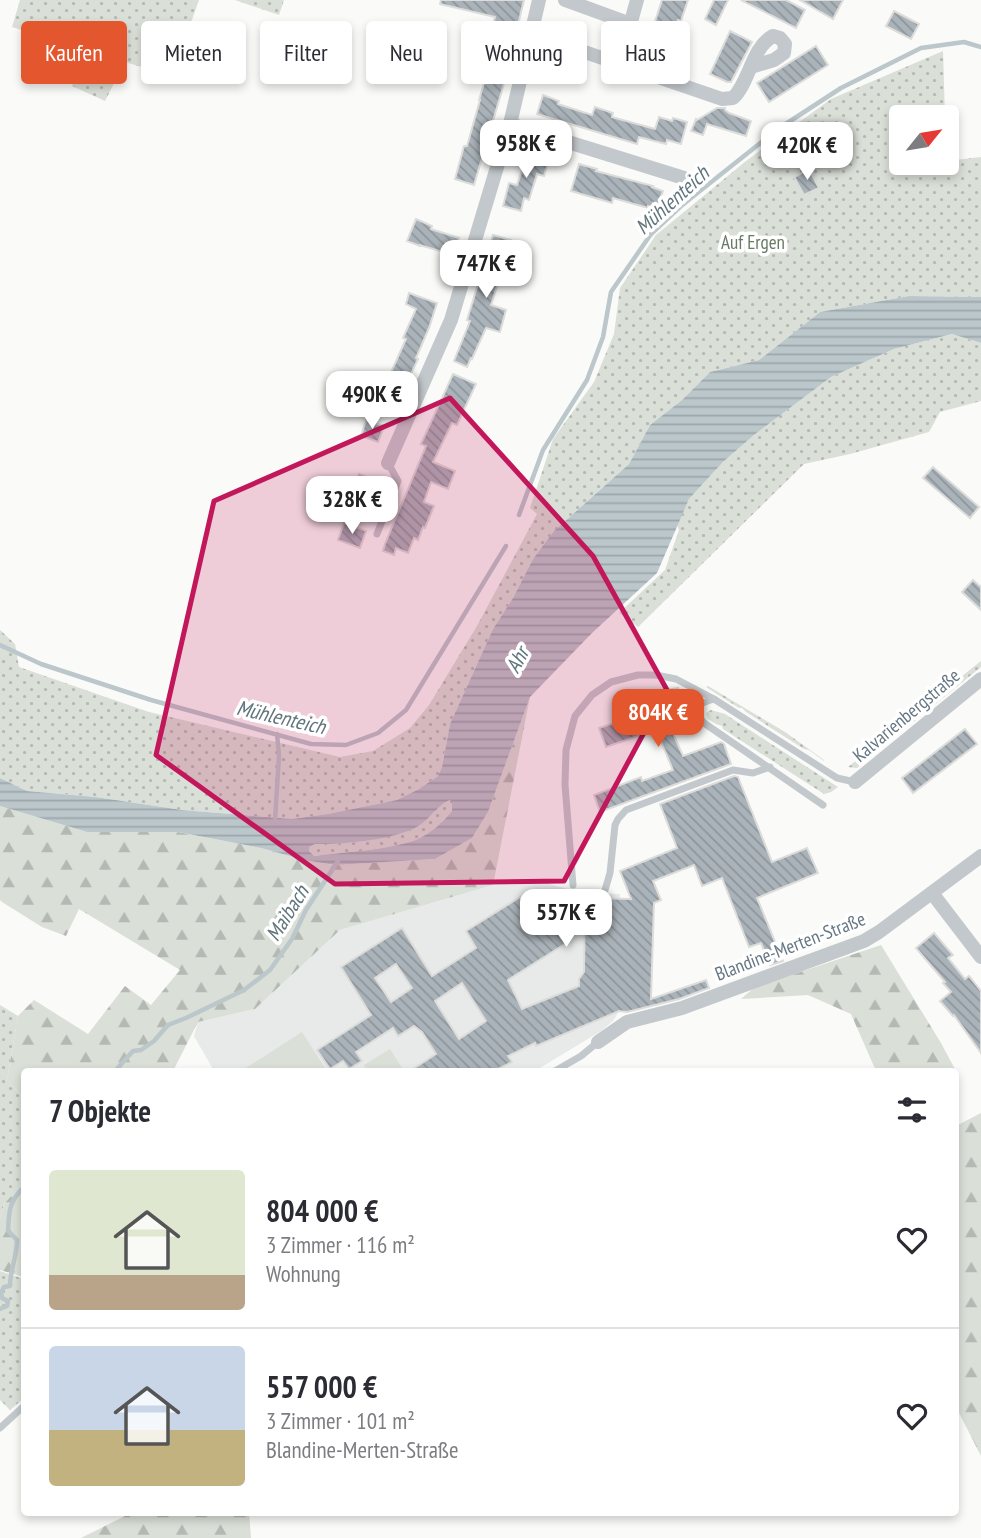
<!DOCTYPE html>
<html lang="de">
<head>
<meta charset="utf-8">
<style>
  :root { --surface:#fff; --page:#f2f2f3; --text:#2b2b33; --muted:#7c7c81; --line:#e1e1e2; --accent:#e4572e }
  body { margin:0; font-family:"PT Sans Narrow",sans-serif; background:var(--page); color:var(--text); height:100vh; display:flex; flex-direction:column; font-size:26px; white-space:nowrap }
  * { box-sizing:border-box; margin:0 }
  p { font-size:23px; color:var(--muted) }
  .icon { flex:none; width:38px; height:38px; fill:none; stroke:currentColor; stroke-width:2; stroke-linecap:round; stroke-linejoin:round }
  .map { position:relative; flex:1; overflow:hidden }
  .side { position:absolute; left:21px; top:1068px; width:938px; height:448px; display:flex; flex-direction:column; background:var(--surface); border-radius:7px; box-shadow:0 4px 10px #0003 }
  .side>* { flex:none }
  .banner { position:absolute; left:21px; top:21px; width:940px; height:63px; display:flex; gap:14px }
  .needle { width:46px; rotate:60deg }
  .tools { position:absolute; left:889px; top:105px; display:grid; gap:14px }
  .tools a { display:grid; place-items:center; width:70px; height:70px; border-radius:7px; background:var(--surface); box-shadow:0 4px 10px #0003; font-size:35px }
  .price { position:absolute; translate:-50% -60px; padding:0 16px; border-radius:14px; background:#fff; color:#222; font-size:23px; line-height:46px; filter:drop-shadow(0 2px 4px #0008) }
  .price::after { content:''; position:absolute; left:50%; top:42px; width:21px; height:16px; margin-left:-10px; background:inherit; clip-path:polygon(0 0,100% 0,50% 100%) }
  .price.selected { background:var(--accent); color:#fff }
  ul { padding:0; list-style:none }
  li { display:flex; align-items:center; gap:21px; height:175px; padding:0 28px }
  li+li { border-top:2px solid var(--line) }
  li span { display:grid; place-items:center; flex:none; width:196px; height:140px; border-radius:7px; color:#555 }
  li>.icon { margin-inline-start:auto }
  span .icon { width:84px; height:84px; fill:#fffc; stroke-width:1 }
  li b { font-size:30px }
  h2 { display:flex; justify-content:space-between; align-items:center; height:84px; padding:0 28px; font-size:30px }
  .chip { padding:0 24px; border-radius:7px; background:var(--surface); box-shadow:0 4px 10px #0003; font-size:24px; line-height:63px }
  .chip.selected { background:var(--accent); color:#fff }
  .map>svg:first-child { display:block }
  .built { fill:#e8e9e9 }
  .grass { fill:url(#grass-dots) }
  .forest { fill:url(#forest-firs) }
  .pitch { fill:#dadfd7 }
  .water { fill:url(#water-rules); fill-rule:evenodd }
  .lines { fill:none; stroke-linecap:round; stroke-linejoin:round }
  .stream { stroke:#bbc7cb; stroke-width:4.5 }
  .building { fill:url(#building-back-hatch); stroke:#dcdcda; stroke-width:2; fill-rule:evenodd }
  .lane { stroke:#c3c8cc; stroke-width:7 }
  .street { stroke:#c3c8cc; stroke-width:14 }
  .marked { fill:#c2185b; fill-opacity:0.2; stroke:#c2185b; stroke-width:5; stroke-linejoin:round }
  .labels { text-anchor:middle; dominant-baseline:central; stroke-width:7; stroke-linejoin:round; paint-order:stroke }
  .park-label { font-size:19px; fill:#687a64; stroke:#fff }
  .street-label { font-size:19px; fill:#657683; stroke:#fff }
  .water-label { font-size:21px; font-style:italic; fill:#60757c; stroke:#fff }
</style>
</head>
<body>
<div class="map">
<svg width="981" height="1538" viewBox="0 0 981 1538">
  <defs>
    <pattern id="grass-dots" width="8" height="8" patternUnits="userSpaceOnUse" patternTransform="scale(1.75)"><rect width="8" height="8" fill="#dadfd7"/><path d="M2 2h.1M6 6h.1" fill="none" stroke="#b4b9b4" stroke-width="1.8" stroke-linecap="round"/></pattern>
    <pattern id="forest-firs" width="22" height="20" patternUnits="userSpaceOnUse" patternTransform="scale(1.75)"><rect width="22" height="20" fill="#dadfd7"/><path d="M5 1l3.5 6h-7zM16 11l3.5 6h-7z" fill="#b4b9b4"/></pattern>
    <pattern id="water-rules" width="6" height="5" patternUnits="userSpaceOnUse" patternTransform="scale(1.75)"><rect width="6" height="5" fill="#bbc7cb"/><path d="M0 2.5h6" fill="none" stroke="#9ca6aa"/></pattern>
    <pattern id="building-back-hatch" width="6" height="6" patternUnits="userSpaceOnUse" patternTransform="scale(1.75)"><rect width="6" height="6" fill="#aab3b9"/><path d="M-1 5l2 2M0 0l6 6M5-1l2 2" fill="none" stroke="#8e969c"/></pattern>
  </defs>
  <rect width="100%" height="100%" fill="#fafaf8"/>
  <path class="built" d="M547,883L580,893L620,894L621,989L619,1011L613,1021L601,1031L535,1071H214L194,1036L198,1022L255,1009L340,930L493,885Z"/>
  <g class="grass">
    <path d="M20,0H199L172,76L125,62L105,101L72,86L87,50L12,27Z"/>
    <path d="M235,0H284L279,15Z"/>
    <path d="M943,51L945,117H901V163H947V161L981,157V297L909,296L820,312L759,360L710,372L682,400L650,425L629,464L554,531L533,559L513,598L493,629L450,724L442,767L438,776L419,789L397,800L328,814L292,819L182,810L96,797L27,791L0,778V630L15,644L19,667L149,712L340,757L373,751L410,728L429,705L477,626L537,514L530,508L553,439L594,382L614,334L620,288L656,235L746,161L831,99Z"/>
    <path d="M952,334L981,343V401L940,412L929,432L850,454L804,464L638,627L619,613L665,570L679,530L677,525L689,499L723,462L754,435L831,377L894,349Z"/>
    <path d="M981,661V667L857,768L848,767Z"/>
    <path d="M708,686L785,732L824,760V761L809,750L804,749L746,712L742,708H739L706,687Z"/>
    <path d="M711,710L725,714L838,787L831,792L824,794L723,729L722,726L716,724L708,719L706,713Z"/>
    <path d="M450,800L453,802L452,811C443,821 432,833 418,839C391,850 343,852 313,856L309,851V847L315,844C342,845 393,839 417,827C429,820 441,802 450,800Z"/>
    <path d="M0,1005L18,1016L7,1080L24,1099V1182L4,1204L0,1218Z"/>
    <path d="M0,1271L24,1279V1398L10,1410L0,1400Z"/>
  </g>
  <g class="forest">
    <path d="M530,697L493,885L340,930L255,1009L198,1022L173,1071H24V1099L7,1080L18,1016L34,1000L88,1034L125,986L151,1005L180,970L79,909L66,936L42,927L2,902L0,900V806L87,832H178L261,848L304,860L334,865L435,859L472,838L488,812Z"/>
    <path d="M881,945L941,1043L956,1071H876L851,1014L808,995L741,999L755,987Z"/>
    <path d="M981,1113V1456L956,1407V1126Z"/>
    <path d="M24,1182V1264L23,1277L0,1270V1218L4,1204Z"/>
    <path d="M133,1512H249L251,1538H81Z"/>
  </g>
  <g class="pitch">
    <path d="M302,1032L327,1071H241Z"/>
    <path d="M390,1049L404,1071H362L366,1068L364,1065Z"/>
  </g>
  <path class="water" d="M909,296L981,297V343L952,334L894,349L831,377L754,435L723,462L689,499L657,573L592,633L530,697L488,812L472,838L435,859L335,865L304,860L261,848L178,832H87L0,806V778L27,791L96,797L182,810L292,819L328,814L397,800L419,789L438,776L442,767L450,724L493,629L513,598L533,559L554,531L629,464L650,425L682,400L710,372L759,360L820,312ZM450,800L452,803V811C443,822 431,833 418,839C391,850 343,852 314,856L309,851V847L315,844C342,845 392,840 417,827C429,820 440,803 450,800Z"/>
  <g class="lines">
    <g class="stream">
      <path d="M519,515L543,450L587,380L603,337L611,292L651,234L681,206L778,129L841,88L921,48L964,42L981,47"/>
      <path d="M0,645L41,664L151,700L311,744L346,745L378,733L406,710L506,546"/>
      <path d="M275,820L279,756L277,734"/>
      <path d="M115,1071L133,1051L141,1050L154,1041L168,1025L186,1018L244,990L270,970L292,939L306,910L338,861"/>
      <path d="M0,1309L7,1306L8,1301L2,1298L1,1293L4,1287L10,1286C10,1270 17,1256 17,1240L8,1231C9,1211 9,1201 24,1187"/>
    </g>
  </g>
  <g class="building">
    <path d="M441,0H524L503,87L474,185L455,179L464,146H467L480,100H479L489,66L482,64L495,17L440,4Z"/>
    <path d="M662,0H688L681,21L678,20L667,59L657,56L656,59L644,55Z"/>
    <path d="M714,0H728L716,25L705,19Z"/>
    <path d="M741,0H786L805,10L796,28Z"/>
    <path d="M800,0H843L833,19Z"/>
    <path d="M894,11L919,24L911,39L886,26Z"/>
    <path d="M730,31L752,42L731,82H727L710,74Z"/>
    <path d="M816,46L828,65L769,102L757,83Z"/>
    <path d="M543,95L559,101L558,104L592,115L595,107L613,113L612,117L655,129L659,117L672,121L673,118L687,122L681,144L667,140L666,144L639,137L637,144L537,114Z"/>
    <path d="M717,108H725V110L729,113L751,121L746,136L707,124L703,135L691,131L696,119L697,120Z"/>
    <path d="M529,149L550,156L544,176L537,174L529,200L524,198L521,211L503,206L509,183L517,185Z"/>
    <path d="M579,164L597,169L596,171L653,186L652,187L663,191L658,205L653,203L652,207L648,206V208L613,198L612,203L571,191Z"/>
    <path d="M809,169L819,188L804,195L794,177Z"/>
    <path d="M416,219L432,226L431,229L459,238L453,255L420,245V246L407,241Z"/>
    <path d="M493,235L511,240L509,246L517,248L514,258L506,257L491,305L506,310L500,332L486,328L472,359L471,358L467,367L454,361L470,321L467,320Z"/>
    <path d="M409,293L437,303L429,328L416,358L418,359L405,387L388,379L406,339L403,338L416,309L406,304Z"/>
    <path d="M453,374L476,384L457,425L452,423L433,462L455,471L448,489L431,482L424,502L434,506L425,528L423,527L418,540L414,538L408,553L396,548L394,555L383,551L385,544L426,446L421,444Z"/>
    <path d="M366,420L384,426L378,442L361,436Z"/>
    <path d="M933,467L979,507L970,518L923,478Z"/>
    <path d="M359,474L385,484L377,503L352,493Z"/>
    <path d="M344,523L366,531L360,548L338,540Z"/>
    <path d="M973,580L981,587V610L962,592Z"/>
    <path d="M678,688L683,712L665,715L683,756L721,742L724,744L731,764L600,812L594,795L641,777L642,781L673,770L656,730L606,747L599,728L638,715L635,696Z"/>
    <path d="M965,729L977,744L913,793L902,778Z"/>
    <path d="M734,776L738,777L772,862L807,848L818,873L757,898L783,961L770,965L761,943L749,947L722,878L702,886L694,865L653,881L661,900L654,903L651,999L706,980L709,988L679,999L627,1012L619,1011L536,1046L535,1043L508,1056L512,1062L494,1071H410L436,1054L422,1032L414,1026L398,1036L393,1028L356,1052L362,1061L349,1069L343,1061L330,1069L317,1050L371,1015L341,967L402,928L432,976L476,948L466,931L520,897L530,913L541,907L561,938L568,942L508,980L522,1009L579,986V979L584,972L585,898L631,899L620,871L677,848L660,804ZM396,964L412,988L391,1002L375,978ZM462,983L486,1021L459,1039L435,1001Z"/>
    <path d="M934,933L953,955L948,958L965,979L969,976L981,991V1053L954,1015L953,1016L940,1001L951,992L943,983L945,982L916,948Z"/>
  </g>
  <g class="lines">
    <g class="lane">
      <path d="M377,534L398,481L388,463"/>
      <path d="M823,805L704,723C691,708 697,704 714,699L837,778L855,782"/>
      <path d="M573,885L565,785L566,750L575,716L592,695L611,682L638,675H656L676,679L714,699"/>
      <path d="M605,890L610,873L615,825L618,819L626,810L733,770L753,773L770,767"/>
      <path d="M555,1071L581,1056L598,1042"/>
      <path d="M0,1428L24,1406"/>
    </g>
    <g class="street">
      <path d="M565,0L631,24"/>
      <path d="M532,34L722,99L733,98C750,82 751,48 773,36L780,38L785,44L784,53L774,60L751,67"/>
      <path d="M624,47L637,0"/>
      <path d="M510,124L684,178"/>
      <path d="M388,463L451,320L510,124L539,0"/>
      <path d="M855,782L981,679"/>
      <path d="M932,893L981,957"/>
      <path d="M598,1042L627,1022L682,1008L864,941L879,932L981,856"/>
    </g>
  </g>
  <path class="marked" d="M450,398L593,556L667,690L564,881L335,884L156,755L214,501Z"/>
  <g class="labels">
    <g class="park-label">
      <text x="753" y="242">Auf Ergen</text>
    </g>
    <g class="street-label">
      <text transform="translate(906 715) rotate(-40)">Kalvarienbergstraße</text>
      <text transform="translate(790 946) rotate(-21)">Blandine-Merten-Straße</text>
    </g>
    <g class="water-label">
      <text transform="translate(672 200) rotate(-42)">Mühlenteich</text>
      <text transform="translate(517 660) rotate(-62)">Ahr</text>
      <text transform="translate(281 717) rotate(13)">Mühlenteich</text>
      <text transform="translate(287 913) rotate(-58)">Maibach</text>
    </g>
  </g>
</svg>
<div class="tools">
<a><svg class="needle" viewBox="-14 -14 28 28"><path d="M0-13l5 13h-10z" fill="#e53935"/><path d="M0 13l5-13h-10z" fill="#7c7c81"/></svg></a>
</div>
<b class="price" style="left:526px;top:180px">958K €</b>
<b class="price" style="left:807px;top:182px">420K €</b>
<b class="price" style="left:486px;top:300px">747K €</b>
<b class="price" style="left:372px;top:431px">490K €</b>
<b class="price" style="left:352px;top:536px">328K €</b>
<b class="price selected" style="left:658px;top:749px">804K €</b>
<b class="price" style="left:566px;top:949px">557K €</b>
<div class="banner">
<a class="chip selected">Kaufen</a>
<a class="chip">Mieten</a>
<a class="chip">Filter</a>
<a class="chip">Neu</a>
<a class="chip">Wohnung</a>
<a class="chip">Haus</a>
</div>
<section class="side">
<h2>7 Objekte<svg class="icon" aria-label="filters" viewBox="0 0 24 24"><path d="M4 7h16M4 17h16"/><circle cx="9" cy="7" r="2"/><circle cx="15" cy="17" r="2"/></svg></h2>
<ul>
<li><span style="background:linear-gradient(#dfe7d0 75%,#b9a48a 0)"><svg class="icon" aria-label="home" viewBox="0 0 24 24"><path d="M3 11l9-7 9 7M6 9v11h12V9"/></svg></span><div><b>804 000 €</b><p>3 Zimmer · 116 m²</p><p>Wohnung</p></div><svg class="icon" aria-label="heart" viewBox="0 0 24 24"><path d="M12 20l-8-8c-3-5 5-10 8-4 3-6 11-1 8 4z"/></svg></li>
<li><span style="background:linear-gradient(#c9d6e8 60%,#c2b280 0)"><svg class="icon" aria-label="home" viewBox="0 0 24 24"><path d="M3 11l9-7 9 7M6 9v11h12V9"/></svg></span><div><b>557 000 €</b><p>3 Zimmer · 101 m²</p><p>Blandine-Merten-Straße</p></div><svg class="icon" aria-label="heart" viewBox="0 0 24 24"><path d="M12 20l-8-8c-3-5 5-10 8-4 3-6 11-1 8 4z"/></svg></li>
</ul>
</section>
</div>
</body>
</html>
